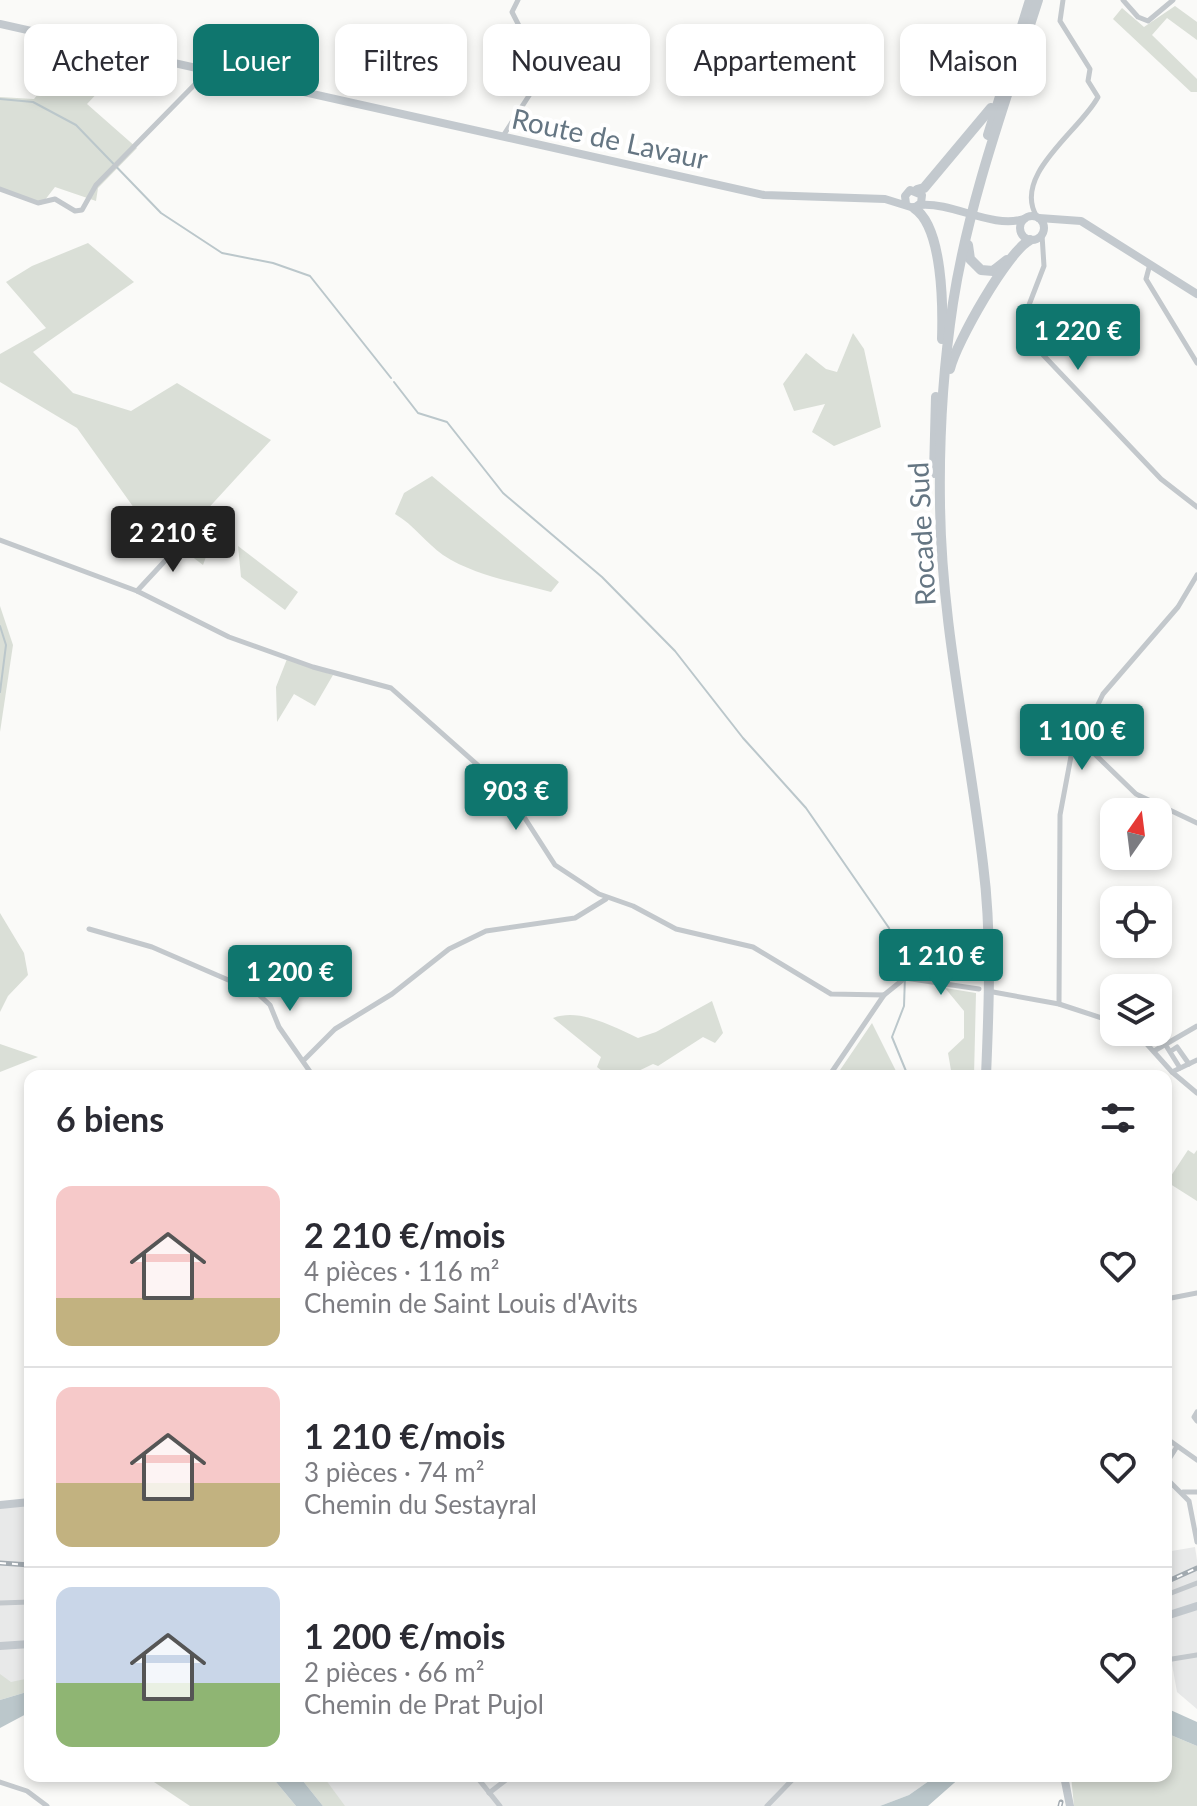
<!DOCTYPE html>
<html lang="fr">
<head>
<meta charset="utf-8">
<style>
  :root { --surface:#fff; --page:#f7f7f7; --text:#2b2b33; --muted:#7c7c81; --line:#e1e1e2; --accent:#0f766e }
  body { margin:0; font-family:Lato,sans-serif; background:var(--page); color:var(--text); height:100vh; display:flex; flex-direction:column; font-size:30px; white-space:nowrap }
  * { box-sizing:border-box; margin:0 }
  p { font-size:26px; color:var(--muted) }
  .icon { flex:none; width:44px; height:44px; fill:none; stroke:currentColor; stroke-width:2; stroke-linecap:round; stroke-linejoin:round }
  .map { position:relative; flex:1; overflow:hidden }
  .sheet { position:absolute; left:24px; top:1070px; width:1148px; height:712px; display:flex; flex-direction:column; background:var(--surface); border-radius:16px; box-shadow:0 4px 12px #0003 }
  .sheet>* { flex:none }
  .hud { position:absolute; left:24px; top:24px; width:1150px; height:72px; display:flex; gap:16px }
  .needle { width:52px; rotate:14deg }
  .fabs { position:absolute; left:1100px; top:798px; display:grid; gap:16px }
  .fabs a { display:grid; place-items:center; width:72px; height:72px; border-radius:16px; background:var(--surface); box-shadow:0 4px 12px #0003; font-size:40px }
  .price { position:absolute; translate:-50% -68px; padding:0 18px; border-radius:8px; background:var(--accent); color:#fff; font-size:26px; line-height:52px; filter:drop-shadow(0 2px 4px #0008) }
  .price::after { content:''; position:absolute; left:50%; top:48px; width:24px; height:18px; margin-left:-12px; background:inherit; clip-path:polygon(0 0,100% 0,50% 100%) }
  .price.active { background:#222; color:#fff }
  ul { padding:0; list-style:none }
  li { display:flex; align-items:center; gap:24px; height:200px; padding:0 32px }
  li+li { border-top:2px solid var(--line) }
  li span { display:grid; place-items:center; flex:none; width:224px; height:160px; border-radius:16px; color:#555 }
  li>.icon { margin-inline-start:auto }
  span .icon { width:96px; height:96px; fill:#fffc; stroke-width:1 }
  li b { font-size:34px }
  h2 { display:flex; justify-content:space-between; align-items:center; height:96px; padding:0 32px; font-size:34px }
  .tag { padding:0 28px; border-radius:16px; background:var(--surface); box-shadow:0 4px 12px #0003; font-size:28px; line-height:72px }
  .tag.active { background:var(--accent); color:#fff }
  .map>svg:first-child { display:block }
  .built { fill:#e8e9e9 }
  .green { fill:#dadfd7 }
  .water { fill:#bbc7cb }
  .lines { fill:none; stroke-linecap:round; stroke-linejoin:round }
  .stream { stroke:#bbc7cb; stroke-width:2 }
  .minor { stroke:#c3c8cc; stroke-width:5 }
  .major { stroke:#c3c9ce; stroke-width:8 }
  .highway { stroke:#c3c9ce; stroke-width:10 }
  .rail-casing { stroke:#a2aab0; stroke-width:5 }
  .rail { stroke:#fff; stroke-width:2; stroke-dasharray:6; stroke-linecap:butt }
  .labels { text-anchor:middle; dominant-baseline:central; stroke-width:8; stroke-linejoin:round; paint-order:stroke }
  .street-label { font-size:28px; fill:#657683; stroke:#fff }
</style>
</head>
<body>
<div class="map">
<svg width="1197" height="1806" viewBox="0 0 1197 1806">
  <rect width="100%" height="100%" fill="#fafaf8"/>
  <g class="built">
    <path d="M30,1498V1686L0,1693V1502Z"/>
    <path d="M1195,1547L1197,1560V1709L1177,1692L1171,1659H1166V1552Z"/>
    <path d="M306,1776H936L909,1795L880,1806H335Z"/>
  </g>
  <g class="green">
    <path d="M1175,6L1197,22V40L1167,18L1152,35L1197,79V92H1191L1113,19L1122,8L1144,27Z"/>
    <path d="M53,74L68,89L88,78L102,88L87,104L137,148L98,188L96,201L55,187L41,205L0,190V97L34,99Z"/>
    <path d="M88,243L134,282L33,352L73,393L131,411L177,383L271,440L203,514L222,536L207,554L203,565L182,549L169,557L77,428L0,382V354L46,328L6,282L32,266Z"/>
    <path d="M853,333L864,349L881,427L834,446L812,432L825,404L794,411L783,384L806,353L826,369L837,372Z"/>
    <path d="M432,476L559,582L551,592C515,582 475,576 443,555C426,543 414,525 395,514L404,493Z"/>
    <path d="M238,546L298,592L285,610L241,577Z"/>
    <path d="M0,606L13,645L0,732Z"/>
    <path d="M287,659L333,675L315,706L294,694L277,722L276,687Z"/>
    <path d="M0,913L24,953L28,975L8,996L0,1012Z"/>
    <path d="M945,988L976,993L974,1076H952L948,1053L964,1038V1011Z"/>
    <path d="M712,1001L723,1033L715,1043L703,1037L658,1066L653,1064L628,1076H608L597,1067L601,1057L553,1018C580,1008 612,1026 638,1038L656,1032Z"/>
    <path d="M872,1023L897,1073L907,1076H836Z"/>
    <path d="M0,1044L38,1057L0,1072Z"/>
    <path d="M1188,1150L1194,1154L1197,1150V1201L1167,1182Z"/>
    <path d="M0,1674L11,1682L30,1678V1691L0,1700Z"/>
    <path d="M1166,1733L1197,1746V1806H1074L1071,1776H1166Z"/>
    <path d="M145,1776H271L296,1806H190Z"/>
    <path d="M299,1776H323L345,1806H323Z"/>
  </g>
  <g class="water">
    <path d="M30,1691V1712L0,1728V1700Z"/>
    <path d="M1166,1708L1197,1722V1746L1166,1733Z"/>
    <path d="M271,1776H299L323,1806H296Z"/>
    <path d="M936,1776H962L928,1806H880L909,1795Z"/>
  </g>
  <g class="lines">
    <g class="stream">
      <path d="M0,99L33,102L76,125L161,213L222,253L273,263L310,276L391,378"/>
      <path d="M394,382L418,413L447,422L503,493L602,577L675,651L743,738L806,808L889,928L905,976L904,1006L892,1037L908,1076"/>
      <path d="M0,626L6,645L0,692"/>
    </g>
    <g class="minor">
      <path d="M1123,0L1138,17L1148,21L1173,0"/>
      <path d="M503,136L541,77V69L512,12L518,0"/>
      <path d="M0,189L38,203L55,199L75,211L82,210L96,185L208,71"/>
      <path d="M1037,217C1011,175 1081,130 1098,97L1088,81L1090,69L1060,21L1063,0"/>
      <path d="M1042,235L1044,266L1022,323L1027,338L1161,479L1197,507"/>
      <path d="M1150,264L1146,279L1197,363"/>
      <path d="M0,540L137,591L229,637L313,667L391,688L508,792L555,865L599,894L633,906L676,929L753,947L831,994L884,995L905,978L979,989"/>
      <path d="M137,591L188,536"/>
      <path d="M1075,735L1136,794L1197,823"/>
      <path d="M89,929L152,947L256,992L270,1005L279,1027L313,1076"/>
      <path d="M993,992L1059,1004L1114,1022"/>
      <path d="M1059,1004L1060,815L1075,735L1092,717L1103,694L1178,607L1197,575"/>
      <path d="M1136,1032L1172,1072L1197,1093"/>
      <path d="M1165,1044L1180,1068"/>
      <path d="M1154,1051L1197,1026"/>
      <path d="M1171,1051L1177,1047L1189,1064"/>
      <path d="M304,1060L335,1029L392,994L449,949L486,931L575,918L606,899"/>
      <path d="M1172,1072L1197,1060"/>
      <path d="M829,1076L884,995"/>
      <path d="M1166,1299L1197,1293"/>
      <path d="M1166,1385V1391"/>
      <path d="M1197,1412L1194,1417L1197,1421"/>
      <path d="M1166,1438L1197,1460"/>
      <path d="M1166,1464L1176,1448"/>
      <path d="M1166,1478L1189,1501L1197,1542"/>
      <path d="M1183,1492H1197"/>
      <path d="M1166,1595L1197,1583"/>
      <path d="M0,1603L30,1602"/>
      <path d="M1166,1660L1197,1655"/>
      <path d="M476,1776L500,1806"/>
      <path d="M0,1782L27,1791L47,1806"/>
      <path d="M489,1793L511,1776"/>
      <path d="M767,1806L796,1776"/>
    </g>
    <g class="major">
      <path d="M0,24L764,195L885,199L914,208L921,203L922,195L910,190L905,196L906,204"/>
      <path d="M920,205C954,202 991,229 1024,219"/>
      <circle cx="1032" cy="228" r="12"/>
      <path d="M1039,218L1081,221L1197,294"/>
      <path d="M0,1505L30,1502"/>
      <path d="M1166,1616L1197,1606"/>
      <path d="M0,1646L30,1644"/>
      <path d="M1064,1776L1070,1806"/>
    </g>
    <g class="highway">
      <path d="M988,135L1030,0"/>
      <path d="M917,190L924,188L991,108"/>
      <path d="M914,208C943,227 943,307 942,339"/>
      <path d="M968,245L970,259L981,270L993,271L1007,260"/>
      <path d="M950,369C956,343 1008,251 1030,240"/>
      <path d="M934,473L936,397"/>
      <path d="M986,1076C989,1005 992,934 983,864C969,744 941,624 940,503C939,436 943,369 953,303C969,200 1006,100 1038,0"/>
    </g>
    <g class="rail-casing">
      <g id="rail">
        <path d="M0,1563L30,1565"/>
        <path d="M1166,1582L1197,1568"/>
        <path d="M1060,1806L1061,1802"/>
      </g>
    </g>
    <use href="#rail" class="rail"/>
  </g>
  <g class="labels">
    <g class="street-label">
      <text transform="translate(610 138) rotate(12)">Route de Lavaur</text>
      <text transform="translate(921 534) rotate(-93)">Rocade Sud</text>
    </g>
  </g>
</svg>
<div class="fabs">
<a><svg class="needle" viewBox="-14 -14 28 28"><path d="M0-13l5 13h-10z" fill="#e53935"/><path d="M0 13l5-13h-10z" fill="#7c7c81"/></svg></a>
<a><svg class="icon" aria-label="locate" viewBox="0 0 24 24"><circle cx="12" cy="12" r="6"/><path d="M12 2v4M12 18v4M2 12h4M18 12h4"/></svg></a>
<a><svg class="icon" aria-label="layers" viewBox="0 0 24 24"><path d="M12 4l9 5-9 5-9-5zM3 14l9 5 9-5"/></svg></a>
</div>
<b class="price" style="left:1078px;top:372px">1 220 €</b>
<b class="price active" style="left:173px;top:574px">2 210 €</b>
<b class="price" style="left:1082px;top:772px">1 100 €</b>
<b class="price" style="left:516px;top:832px">903 €</b>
<b class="price" style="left:941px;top:997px">1 210 €</b>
<b class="price" style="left:290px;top:1013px">1 200 €</b>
<div class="hud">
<a class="tag">Acheter</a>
<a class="tag active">Louer</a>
<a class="tag">Filtres</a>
<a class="tag">Nouveau</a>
<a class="tag">Appartement</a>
<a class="tag">Maison</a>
</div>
<section class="sheet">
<h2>6 biens<svg class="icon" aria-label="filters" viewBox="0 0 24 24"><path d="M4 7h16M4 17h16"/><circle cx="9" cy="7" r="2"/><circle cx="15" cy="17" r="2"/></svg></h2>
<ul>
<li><span style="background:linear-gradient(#f6c9c9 70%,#c2b280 0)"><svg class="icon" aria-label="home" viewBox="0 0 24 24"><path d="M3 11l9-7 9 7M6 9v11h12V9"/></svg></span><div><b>2 210 €/mois</b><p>4 pièces · 116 m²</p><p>Chemin de Saint Louis d'Avits</p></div><svg class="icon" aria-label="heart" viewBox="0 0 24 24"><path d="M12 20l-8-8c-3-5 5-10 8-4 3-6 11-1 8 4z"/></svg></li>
<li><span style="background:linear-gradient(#f6c9c9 60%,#c2b280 0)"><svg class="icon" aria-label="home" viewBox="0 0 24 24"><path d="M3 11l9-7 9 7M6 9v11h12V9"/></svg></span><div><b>1 210 €/mois</b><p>3 pièces · 74 m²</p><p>Chemin du Sestayral</p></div><svg class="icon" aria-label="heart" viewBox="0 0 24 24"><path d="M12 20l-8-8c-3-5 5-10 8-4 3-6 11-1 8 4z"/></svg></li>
<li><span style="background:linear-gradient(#c9d6e8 60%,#8fb573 0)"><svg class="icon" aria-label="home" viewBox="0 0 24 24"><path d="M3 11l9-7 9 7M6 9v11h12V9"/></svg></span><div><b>1 200 €/mois</b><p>2 pièces · 66 m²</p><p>Chemin de Prat Pujol</p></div><svg class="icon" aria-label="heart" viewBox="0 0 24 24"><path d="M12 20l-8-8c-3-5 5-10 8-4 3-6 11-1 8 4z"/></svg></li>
</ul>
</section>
</div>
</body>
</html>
